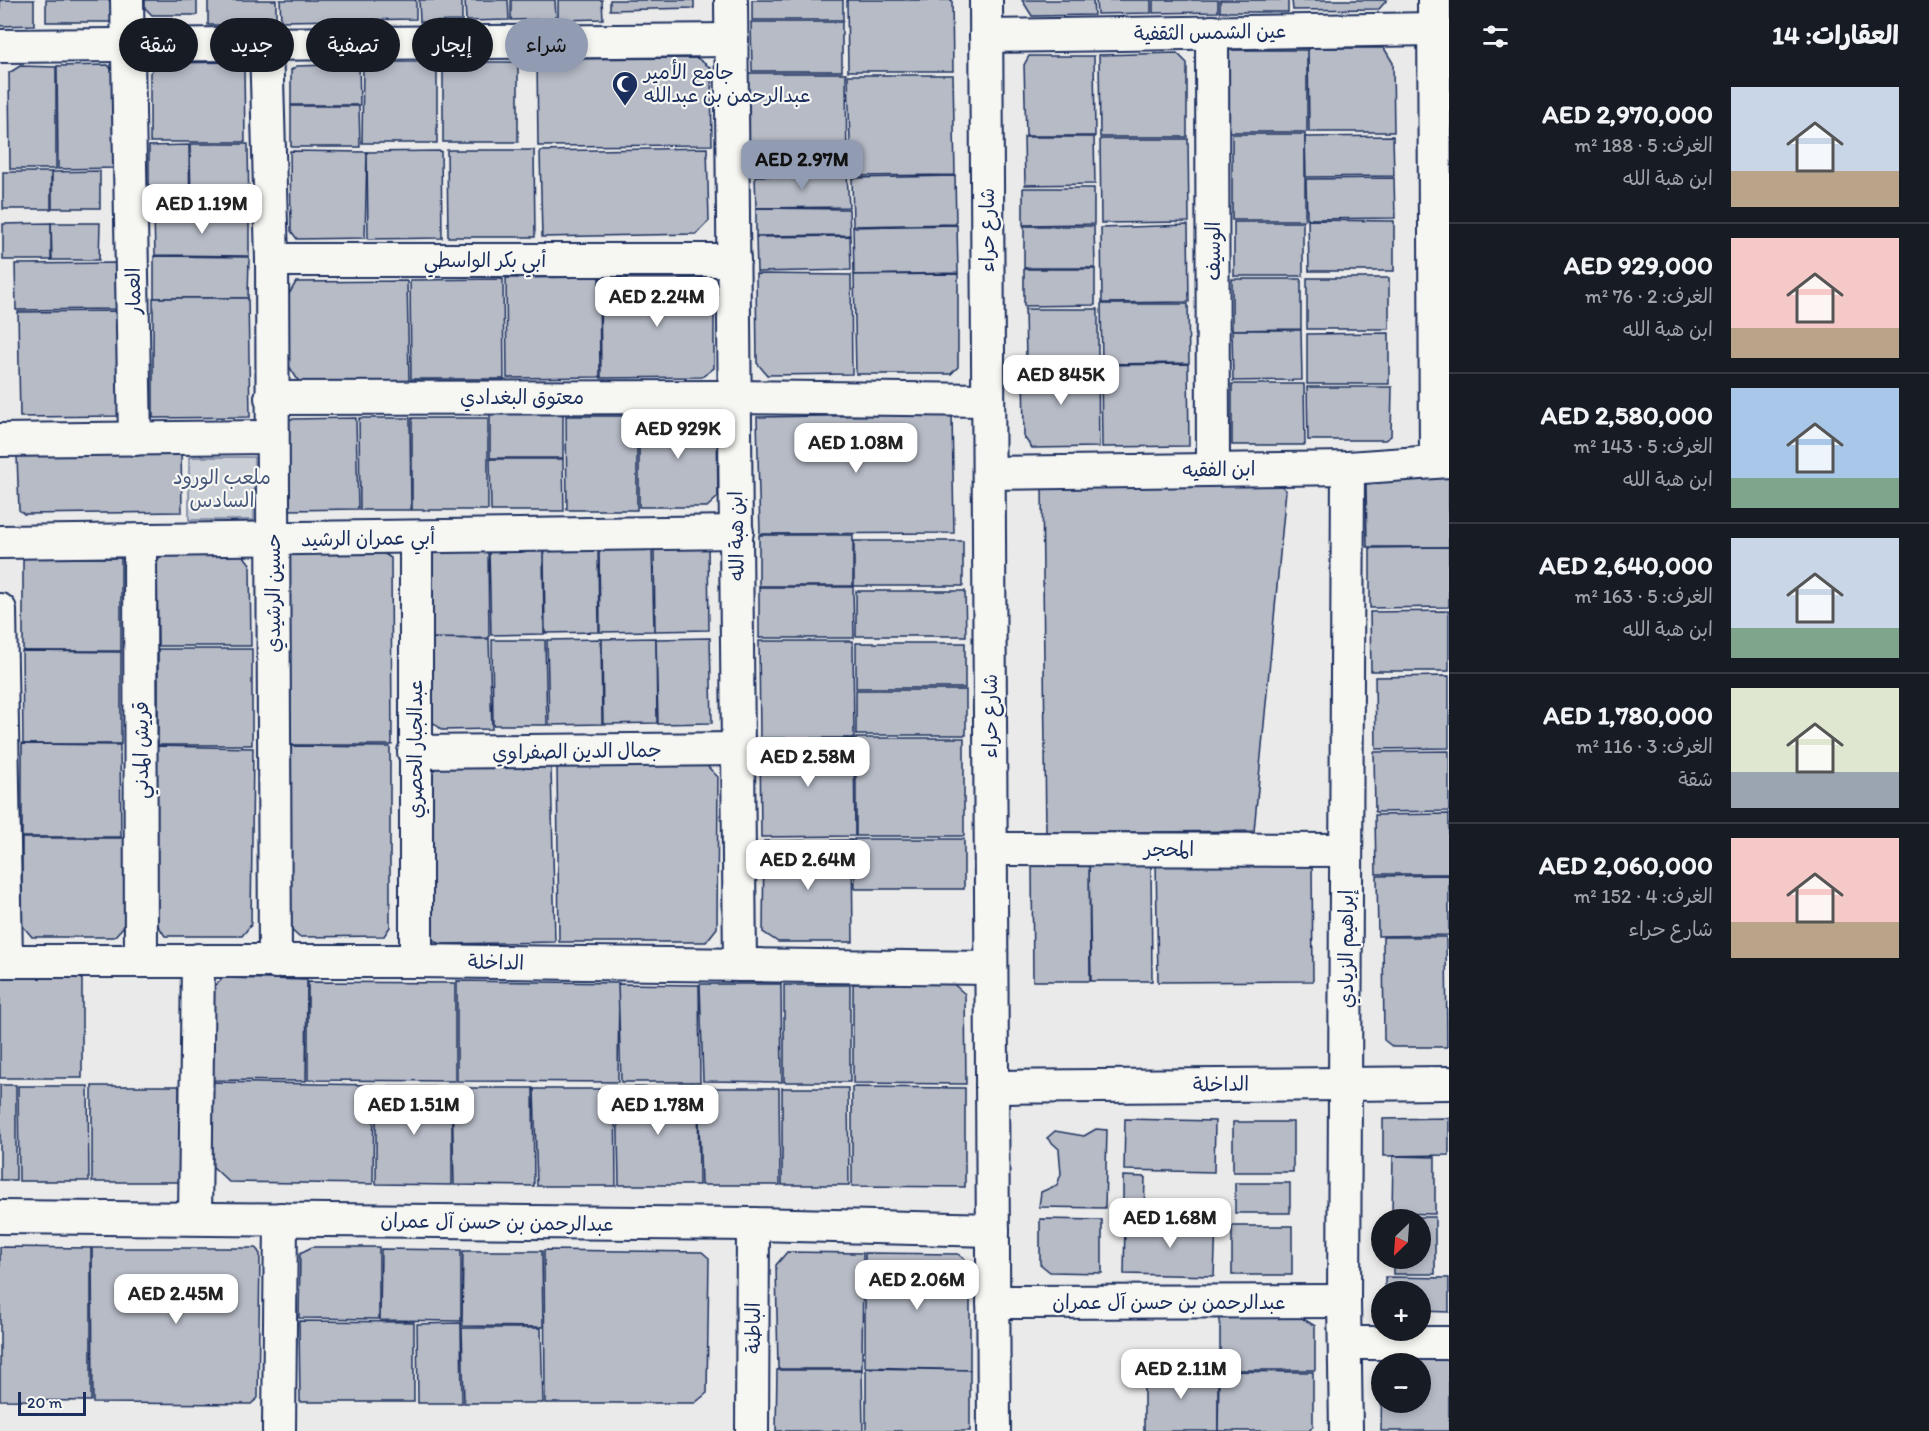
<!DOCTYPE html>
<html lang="ar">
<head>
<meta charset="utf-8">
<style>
  :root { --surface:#171b24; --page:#20242c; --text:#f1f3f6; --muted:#9ea1a6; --line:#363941; --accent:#919bb2 }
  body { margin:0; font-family:Itim,"Playpen Sans Arabic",sans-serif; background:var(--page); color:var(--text); direction:rtl; height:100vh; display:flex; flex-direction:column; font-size:22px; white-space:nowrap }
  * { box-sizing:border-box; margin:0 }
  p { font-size:20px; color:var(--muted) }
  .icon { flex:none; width:33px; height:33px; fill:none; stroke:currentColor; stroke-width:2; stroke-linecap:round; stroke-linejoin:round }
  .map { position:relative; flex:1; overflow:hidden; direction:ltr }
  .panel { display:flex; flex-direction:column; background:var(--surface); width:480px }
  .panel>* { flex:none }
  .banner { position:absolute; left:18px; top:18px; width:570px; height:54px; direction:rtl; display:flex; gap:12px }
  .needle { width:39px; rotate:205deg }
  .controls { position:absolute; left:1371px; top:1209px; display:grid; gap:12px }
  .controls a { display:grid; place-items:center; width:60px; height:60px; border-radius:50%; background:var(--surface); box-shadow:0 3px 9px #0003; font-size:30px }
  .scale { position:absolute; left:18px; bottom:15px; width:68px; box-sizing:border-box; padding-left:6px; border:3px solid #1b2f5e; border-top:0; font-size:16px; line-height:21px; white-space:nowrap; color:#1b2f5e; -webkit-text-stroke:4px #f6f6f2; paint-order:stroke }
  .price { position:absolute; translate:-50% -51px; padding:0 14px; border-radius:12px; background:#fff; color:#222; font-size:20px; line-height:39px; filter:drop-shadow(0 2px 3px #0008) }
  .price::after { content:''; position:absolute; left:50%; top:36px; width:18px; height:14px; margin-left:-9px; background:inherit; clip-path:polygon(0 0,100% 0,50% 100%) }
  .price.on { background:var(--accent); color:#111 }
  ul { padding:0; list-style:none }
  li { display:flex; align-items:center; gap:18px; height:150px; padding:0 30px }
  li+li { border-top:2px solid var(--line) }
  li span { display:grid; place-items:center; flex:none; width:168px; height:120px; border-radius:0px; color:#555 }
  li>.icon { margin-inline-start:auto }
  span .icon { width:72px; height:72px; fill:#fffc; stroke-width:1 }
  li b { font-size:26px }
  h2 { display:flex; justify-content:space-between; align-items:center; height:72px; padding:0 30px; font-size:26px }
  .pill { padding:0 21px; border-radius:27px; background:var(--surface); box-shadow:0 3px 9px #0003; font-size:21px; line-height:54px }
  .pill.on { background:var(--accent); color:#111 }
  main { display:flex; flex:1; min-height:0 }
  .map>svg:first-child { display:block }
  .green { fill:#caced5; stroke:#727e9a; stroke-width:1.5 }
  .building { fill:#b6bbc6; stroke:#1b2f5e; stroke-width:1.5 }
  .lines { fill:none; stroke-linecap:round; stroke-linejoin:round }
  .minor-casing { stroke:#1b2f5e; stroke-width:36 }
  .minor { stroke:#f6f6f2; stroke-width:32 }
  .labels { text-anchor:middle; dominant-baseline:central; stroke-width:4.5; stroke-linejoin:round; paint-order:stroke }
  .street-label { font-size:20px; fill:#1b2f5e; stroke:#f6f6f2 }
  .poi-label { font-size:20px; fill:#1b2f5e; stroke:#f6f6f2; text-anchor:start }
  .park-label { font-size:20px; fill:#47577c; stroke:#f6f6f2 }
</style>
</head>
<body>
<main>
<section class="panel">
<h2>العقارات: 14<svg class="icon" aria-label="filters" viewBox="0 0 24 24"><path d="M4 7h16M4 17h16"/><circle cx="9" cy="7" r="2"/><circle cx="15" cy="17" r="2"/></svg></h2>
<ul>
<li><span style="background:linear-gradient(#c9d6e8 70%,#b9a48a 0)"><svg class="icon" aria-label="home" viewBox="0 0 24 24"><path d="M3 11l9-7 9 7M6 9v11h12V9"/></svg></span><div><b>AED 2,970,000</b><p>الغرف: 5 · 188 m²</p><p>ابن هبة الله</p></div></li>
<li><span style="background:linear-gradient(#f6c9c9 75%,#b9a48a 0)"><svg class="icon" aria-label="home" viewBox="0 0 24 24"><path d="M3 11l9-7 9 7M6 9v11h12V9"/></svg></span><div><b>AED 929,000</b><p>الغرف: 2 · 76 m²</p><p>ابن هبة الله</p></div></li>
<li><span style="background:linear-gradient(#a9c7e8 75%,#7fa58c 0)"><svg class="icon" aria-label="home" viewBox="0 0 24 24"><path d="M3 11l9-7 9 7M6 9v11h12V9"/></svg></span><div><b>AED 2,580,000</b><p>الغرف: 5 · 143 m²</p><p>ابن هبة الله</p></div></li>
<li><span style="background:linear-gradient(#c9d6e8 75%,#7fa58c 0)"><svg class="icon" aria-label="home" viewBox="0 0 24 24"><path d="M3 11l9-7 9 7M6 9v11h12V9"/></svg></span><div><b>AED 2,640,000</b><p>الغرف: 5 · 163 m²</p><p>ابن هبة الله</p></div></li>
<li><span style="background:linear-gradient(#dfe7d0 70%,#9aa5b1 0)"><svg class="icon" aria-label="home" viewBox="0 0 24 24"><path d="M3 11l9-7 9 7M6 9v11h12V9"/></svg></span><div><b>AED 1,780,000</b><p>الغرف: 3 · 116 m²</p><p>شقة</p></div></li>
<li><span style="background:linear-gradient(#f6c9c9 70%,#b9a48a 0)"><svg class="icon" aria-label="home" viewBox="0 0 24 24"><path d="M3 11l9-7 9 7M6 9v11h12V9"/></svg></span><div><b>AED 2,060,000</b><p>الغرف: 4 · 152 m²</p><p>شارع حراء</p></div></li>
</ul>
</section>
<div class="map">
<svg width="1449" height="1431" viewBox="0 0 1449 1431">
  <rect width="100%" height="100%" fill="#e9eae9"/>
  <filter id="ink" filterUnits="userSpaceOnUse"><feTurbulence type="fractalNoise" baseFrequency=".0167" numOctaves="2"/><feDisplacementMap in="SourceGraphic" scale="12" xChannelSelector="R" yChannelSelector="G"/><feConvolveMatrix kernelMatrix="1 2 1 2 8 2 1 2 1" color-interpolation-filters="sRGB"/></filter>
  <g filter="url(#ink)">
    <rect class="green" x="189" y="457" width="65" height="63"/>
    <g class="building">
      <path d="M0,0H34V25L0,26Z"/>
      <path d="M46,0H116V15L110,22H46Z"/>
      <path d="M145,0H197V15H152L145,8Z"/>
      <rect x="208" y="0" width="68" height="25"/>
      <path d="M280,0H416V19L281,21Z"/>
      <path d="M419,0H462V21L420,22Z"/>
      <path d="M465,0H508L509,20L466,21Z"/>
      <path d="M511,0H555L556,19L511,20Z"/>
      <path d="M558,0H602L603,19L558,20Z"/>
      <path d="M610,0H694V8L610,10Z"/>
      <rect x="752" y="0" width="91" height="20"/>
      <path d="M847,0H952L953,71H848Z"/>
      <path d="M1022,0H1093L1094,15L1032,16Z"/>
      <path d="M1096,0H1151V13L1097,14Z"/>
      <path d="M1153,0H1218V12L1153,13Z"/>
      <rect x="1220" y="0" width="68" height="12"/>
      <path d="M1292,0H1387L1379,9L1293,10Z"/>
      <path d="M751,22H842V71H752Z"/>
      <path d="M1308,48H1384L1393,63L1394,132H1309Z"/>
      <path d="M1228,50H1307V132H1229Z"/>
      <path d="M1177,53L1187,63V137H1100L1099,55Z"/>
      <path d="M1029,56H1094L1095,136H1026L1024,65Z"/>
      <path d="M697,58L711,68L712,145L538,146L537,59Z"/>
      <path d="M240,62L244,69L245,142H150V73L158,63Z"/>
      <path d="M363,62H437V143H362Z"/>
      <rect x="443" y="62" width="75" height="80"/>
      <path d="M359,64L360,105H291V70L297,66Z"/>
      <path d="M108,65L117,76L118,168L58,169L57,66Z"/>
      <path d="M20,66L56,67V169H10L9,73Z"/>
      <path d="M748,73H846L847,174H749Z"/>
      <path d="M848,75H953L955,175L851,176Z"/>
      <path d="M291,106H359L360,147H291Z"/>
      <rect x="1232" y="134" width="73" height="86"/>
      <path d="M1393,136L1394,176L1306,177L1305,137Z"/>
      <path d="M1024,137H1094L1095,184L1025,185Z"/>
      <path d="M1100,139H1188L1189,222L1101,223Z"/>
      <path d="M190,144H248L249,213H191Z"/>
      <path d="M189,145L190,213H149V146Z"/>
      <path d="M707,148L709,221L696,234L542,237L540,151Z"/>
      <path d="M447,150H534L535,237H448Z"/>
      <path d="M290,151L367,152L365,238L297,239L291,231Z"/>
      <path d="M441,151L442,238L368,239L367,152Z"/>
      <path d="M100,171V208H52V172Z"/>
      <rect x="3" y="172" width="48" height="37"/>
      <path d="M847,174L849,207L756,208L755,176Z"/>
      <path d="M955,176L956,224L853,226L852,178Z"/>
      <path d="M1394,178L1395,218L1307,219L1306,179Z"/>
      <path d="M1023,188H1094V224L1023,225Z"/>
      <path d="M756,208L849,209L850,235L756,236Z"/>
      <path d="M154,214L249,215V256L155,255Z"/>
      <path d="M1308,220L1394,221V271H1309Z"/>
      <rect x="1234" y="222" width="69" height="54"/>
      <path d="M51,223H100L99,260H52Z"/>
      <path d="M51,223V260H3V224Z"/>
      <path d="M957,225L958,273L854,275L853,227Z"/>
      <path d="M1188,225L1189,302L1102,303L1101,228Z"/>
      <path d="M1024,226H1094L1095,268H1024Z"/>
      <path d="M850,236L851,270L757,272L756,237Z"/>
      <path d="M154,256L249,257L248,298H154Z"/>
      <path d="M117,263V309L16,310L15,264Z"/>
      <path d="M1024,269H1095V305L1024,306Z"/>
      <path d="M756,274L851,275L852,374L767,375L757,363Z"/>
      <path d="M958,274V367L951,374H856L854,275Z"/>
      <path d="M599,277L600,377L507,378L506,278Z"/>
      <path d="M600,278H706L714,287V368L702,377L601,378Z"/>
      <rect x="1307" y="278" width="82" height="51"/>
      <path d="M503,279L504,379H411L410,280Z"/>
      <path d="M1232,279H1301V329L1232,330Z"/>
      <path d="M407,281L409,381L299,382L289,366V294L296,282Z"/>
      <path d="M153,298H248L250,417L153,418Z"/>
      <path d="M1101,304H1188L1189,363L1102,364Z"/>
      <path d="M1025,309H1098V361H1026Z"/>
      <path d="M120,311L122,416L20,417L18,312Z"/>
      <path d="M1232,330H1301L1302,380L1233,381Z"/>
      <path d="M1389,333V384H1307V334Z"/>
      <path d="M1188,364L1189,446L1102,447L1101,365Z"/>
      <path d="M1098,365L1099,447L1032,448L1024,437L1023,366Z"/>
      <path d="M1232,384H1304L1305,445H1232Z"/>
      <path d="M1307,387H1392L1391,436L1385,440H1308Z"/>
      <path d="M639,413H709L717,423L718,497L707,507H639Z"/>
      <rect x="490" y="414" width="73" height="44"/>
      <path d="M952,414L954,533L760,534L757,417Z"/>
      <path d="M566,416H637V510H567Z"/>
      <path d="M356,418L358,509L287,510L285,427L290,419Z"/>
      <path d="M359,418H410L411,510H360Z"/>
      <rect x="412" y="418" width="76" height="92"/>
      <path d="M181,449L182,512L24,514L19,510L17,456Z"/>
      <path d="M490,459H563L564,511H491Z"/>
      <path d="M1376,472H1449V547H1367L1366,483Z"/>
      <path d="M1274,480L1286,490L1254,831L1046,833L1042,488Z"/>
      <rect x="759" y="535" width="94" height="51"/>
      <rect x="854" y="541" width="109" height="45"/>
      <path d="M652,546L654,631L600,632L599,547Z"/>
      <path d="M654,546H708L709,630L655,631Z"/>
      <path d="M598,547L599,632L545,633L544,549Z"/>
      <path d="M1449,547V607L1370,608V548Z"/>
      <path d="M434,549H488L489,638L427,639L426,558Z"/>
      <path d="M543,549L544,634L491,635L489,550Z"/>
      <path d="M380,551L391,558L392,745H286L284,560L292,552Z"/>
      <path d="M243,555L250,564L251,646H158L157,563L160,556Z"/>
      <rect x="23" y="558" width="98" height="93"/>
      <path d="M759,587H853L854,638H759Z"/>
      <path d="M856,591H965L966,636H856Z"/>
      <path d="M1449,611V671H1371L1370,612Z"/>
      <path d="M425,638L489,639L492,729L442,730L427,717Z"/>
      <path d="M656,638L657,723L603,724L602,639Z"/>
      <path d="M710,638L712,723L658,724L656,639Z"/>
      <path d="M601,639L602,724L549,725L547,640Z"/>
      <path d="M492,640H545L547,725H493Z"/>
      <path d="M759,641H853L854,738H760Z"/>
      <rect x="856" y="643" width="109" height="45"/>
      <rect x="158" y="649" width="94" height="96"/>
      <path d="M22,651L121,652V744H23Z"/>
      <path d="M1449,676V748L1376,749L1375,677Z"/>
      <rect x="856" y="690" width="110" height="45"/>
      <rect x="856" y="738" width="108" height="98"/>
      <path d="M854,739L855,836L761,837L760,740Z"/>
      <path d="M22,744L120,745L121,837H22Z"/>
      <path d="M157,746L253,748L251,925L242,936H165L155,921Z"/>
      <path d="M287,746L390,747V927L384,936L299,937L287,926Z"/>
      <path d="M1449,751V811L1375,812L1374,752Z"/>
      <path d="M704,763L718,777L717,928L706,942H559L557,765Z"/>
      <path d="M436,767H551L555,942L443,944L435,942L429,934L428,779Z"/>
      <path d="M1449,814V874H1376L1375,815Z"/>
      <path d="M22,838H125V925L114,937H32L22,925Z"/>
      <path d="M854,839H964V889H855Z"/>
      <path d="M852,840L853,942H778L763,932L764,841Z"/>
      <path d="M1156,860L1312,863L1313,981L1158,982Z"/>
      <path d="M1089,861H1151L1152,981H1091Z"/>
      <path d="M1038,862H1089L1090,981H1033L1032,866Z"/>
      <path d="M1449,875V935L1378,936L1377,876Z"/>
      <path d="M1383,937H1446L1447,1047H1393L1384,1040Z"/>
      <rect x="0" y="977" width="82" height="101"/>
      <path d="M223,978L307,980L306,1081L211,1080L212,989Z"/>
      <path d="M457,981L619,983L618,1082L457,1081Z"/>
      <path d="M308,982L455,983V1081L308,1080Z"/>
      <path d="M951,982L965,994L966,1084L853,1083V984Z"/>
      <path d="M618,984L699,985L700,1082H621Z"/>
      <path d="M700,984H781L782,1082L703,1081Z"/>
      <rect x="784" y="985" width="66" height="97"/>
      <path d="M212,1082L374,1085L373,1184L229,1182L211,1165Z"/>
      <rect x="0" y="1085" width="16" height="95"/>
      <path d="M18,1086H88L89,1181H19Z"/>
      <rect x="92" y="1086" width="87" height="96"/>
      <path d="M376,1087H452V1185L376,1184Z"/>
      <path d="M617,1087L698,1088L699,1185H619Z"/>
      <path d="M852,1087L965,1088V1187L852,1186Z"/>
      <path d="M452,1088H533L534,1186L454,1185Z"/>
      <path d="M698,1088H779L780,1185H701Z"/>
      <path d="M782,1088H848L849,1185H782Z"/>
      <path d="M534,1089H615L616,1186H537Z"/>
      <path d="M1449,1118V1155L1383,1156V1119Z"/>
      <path d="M1125,1119L1215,1121L1214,1172L1124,1170Z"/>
      <rect x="1233" y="1122" width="60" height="50"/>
      <path d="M1096,1129L1107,1130L1105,1208L1039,1207L1041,1192L1057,1185L1061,1174L1059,1149L1047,1138L1055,1131L1084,1136Z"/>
      <path d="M1393,1156L1435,1157V1214L1392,1213Z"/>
      <path d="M1123,1176L1145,1177L1144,1216H1123Z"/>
      <rect x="1235" y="1183" width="55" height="30"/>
      <path d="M1393,1217H1435V1274H1393V1258H1420V1220H1393Z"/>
      <path d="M1040,1219L1102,1220V1273L1050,1272L1040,1264Z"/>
      <path d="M1125,1223L1216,1225L1214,1276L1124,1274Z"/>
      <rect x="1232" y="1226" width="60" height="49"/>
      <path d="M0,1247L91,1248V1401L0,1400Z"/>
      <path d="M312,1247H379V1319L299,1318L300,1253Z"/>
      <path d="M92,1248H256L260,1254L258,1398L251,1404L93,1403Z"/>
      <path d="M381,1249L461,1250V1321L380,1320Z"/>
      <path d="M544,1250L702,1252L709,1258L707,1393L695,1403H545Z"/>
      <path d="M463,1251H542L543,1327L462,1326Z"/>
      <path d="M787,1252L863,1253L862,1369H778L776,1265Z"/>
      <path d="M865,1253L958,1254L970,1264V1370L865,1367Z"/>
      <path d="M1385,1277L1449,1278V1312L1420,1311V1292H1385Z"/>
      <path d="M1220,1317L1302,1318L1315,1326V1370H1220Z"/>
      <path d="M299,1321L414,1322V1402H300Z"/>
      <path d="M461,1323L462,1403H418L417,1324Z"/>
      <path d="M462,1328H541L543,1403H464Z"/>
      <path d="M1393,1356L1449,1357V1431H1381L1382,1370V1402H1420V1364H1387Z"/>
      <path d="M866,1368L970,1370V1431H866Z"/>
      <path d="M777,1370H862L863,1431H776Z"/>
      <rect x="1144" y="1370" width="74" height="61"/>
      <path d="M1219,1371L1313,1372V1426L1309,1431H1218Z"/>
    </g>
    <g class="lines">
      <g class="minor-casing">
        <g id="minor">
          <path d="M127,0L135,439"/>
          <path d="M731,0L740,965"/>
          <path d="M986,0L994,1431"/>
          <path d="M1434,0L1436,461"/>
          <path d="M1212,32L1213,469"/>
          <path d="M986,36L1435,29"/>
          <path d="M266,44L272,260L275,962"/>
          <path d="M0,46L732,40"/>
          <path d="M272,260H734"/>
          <path d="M271,398L735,397L988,400"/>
          <path d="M0,440L272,437"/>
          <path d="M989,473L1348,468L1449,461"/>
          <path d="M416,537V961"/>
          <path d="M140,541L141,960"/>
          <path d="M0,542L737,532"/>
          <path d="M0,610L6,961"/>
          <path d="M414,752L739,749"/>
          <path d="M991,849L1346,850"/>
          <path d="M0,961H416L991,968"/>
          <path d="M992,1087L1449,1083"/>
          <path d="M0,1217L753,1224L993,1230"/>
          <path d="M195,1218L198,960"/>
          <path d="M993,1302L1344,1301"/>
          <path d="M1346,1343H1449"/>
          <path d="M279,1431L281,1219"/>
          <path d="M752,1431L753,1224"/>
          <path d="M1346,1431L1344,1301L1348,468"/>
        </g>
      </g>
      <use href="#minor" class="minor"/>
    </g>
  </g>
  <defs>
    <g id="mosque-pin" transform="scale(1.35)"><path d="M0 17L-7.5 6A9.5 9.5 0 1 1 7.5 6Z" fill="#1b2f5e" stroke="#f6f6f2"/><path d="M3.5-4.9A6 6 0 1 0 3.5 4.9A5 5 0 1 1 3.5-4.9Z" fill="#fff"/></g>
  </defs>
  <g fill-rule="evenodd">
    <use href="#mosque-pin" x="625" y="84"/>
  </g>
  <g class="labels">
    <g class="street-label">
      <text transform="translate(1210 32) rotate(-1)">عين الشمس الثقفية</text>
      <text transform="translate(987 230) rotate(-90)">شارع حراء</text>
      <text transform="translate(1213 251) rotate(-90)">الوسيف</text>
      <text x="485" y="260">أبي بكر الواسطي</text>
      <text transform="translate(133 291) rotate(-91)">العمار</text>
      <text x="522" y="397">معتوق البغدادي</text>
      <text transform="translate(1219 469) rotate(-1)">ابن الفقيه</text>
      <text transform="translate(736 536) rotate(-91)">ابن هبة الله</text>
      <text transform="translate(368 538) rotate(-1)">أبي عمران الرشيد</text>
      <text transform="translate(273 593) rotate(-90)">حسين الرشيدي</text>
      <text transform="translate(990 716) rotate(-90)">شارع حراء</text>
      <text transform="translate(415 749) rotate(-90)">عبدالجبار الحصري</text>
      <text transform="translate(141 750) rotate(-90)">قريش المدني</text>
      <text transform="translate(577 751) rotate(-1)">جمال الدين الصفراوي</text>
      <text x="1169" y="849">المحجر</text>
      <text transform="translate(1346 949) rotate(-90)">إبراهيم الزيادي</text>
      <text transform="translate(496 962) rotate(1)">الداخلة</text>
      <text transform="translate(1221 1084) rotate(-1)">الداخلة</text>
      <text transform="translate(497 1222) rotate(1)">عبدالرحمن بن حسن آل عمران</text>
      <text x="1169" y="1302">عبدالرحمن بن حسن آل عمران</text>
      <text transform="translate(753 1328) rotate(-90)">الباطنة</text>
    </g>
    <g class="poi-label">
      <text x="644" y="72">جامع الأمير<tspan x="644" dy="23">عبدالرحمن بن عبدالله</tspan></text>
    </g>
    <g class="park-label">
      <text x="222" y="477">ملعب الورود<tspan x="222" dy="23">السادس</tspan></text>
    </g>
  </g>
</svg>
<div class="controls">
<a><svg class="needle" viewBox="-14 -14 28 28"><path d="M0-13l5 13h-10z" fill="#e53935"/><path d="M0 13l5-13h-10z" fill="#9ea1a6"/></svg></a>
<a>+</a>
<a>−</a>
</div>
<div class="scale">20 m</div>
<b class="price on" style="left:802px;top:191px">AED 2.97M</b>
<b class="price" style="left:202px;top:235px">AED 1.19M</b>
<b class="price" style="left:657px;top:328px">AED 2.24M</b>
<b class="price" style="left:1061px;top:406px">AED 845K</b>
<b class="price" style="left:678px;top:460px">AED 929K</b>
<b class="price" style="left:856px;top:474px">AED 1.08M</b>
<b class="price" style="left:808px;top:788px">AED 2.58M</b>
<b class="price" style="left:808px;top:891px">AED 2.64M</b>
<b class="price" style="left:414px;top:1136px">AED 1.51M</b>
<b class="price" style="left:658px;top:1136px">AED 1.78M</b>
<b class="price" style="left:1170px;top:1249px">AED 1.68M</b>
<b class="price" style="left:917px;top:1311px">AED 2.06M</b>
<b class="price" style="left:176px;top:1325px">AED 2.45M</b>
<b class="price" style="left:1181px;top:1400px">AED 2.11M</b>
<div class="banner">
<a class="pill on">شراء</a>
<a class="pill">إيجار</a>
<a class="pill">تصفية</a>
<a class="pill">جديد</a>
<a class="pill">شقة</a>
</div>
</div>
</main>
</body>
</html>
